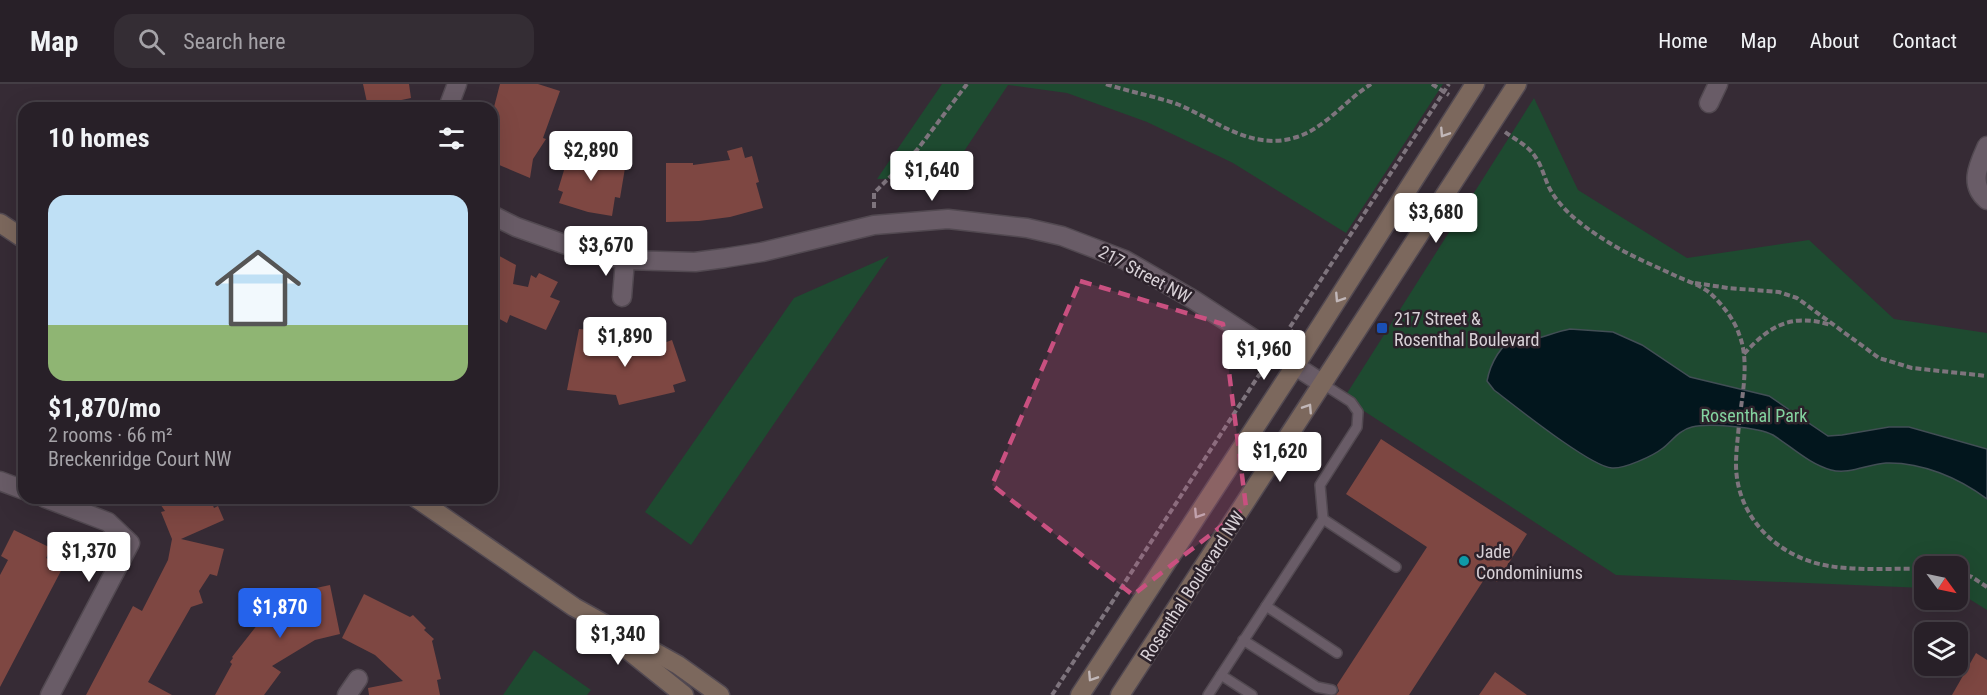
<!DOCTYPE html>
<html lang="en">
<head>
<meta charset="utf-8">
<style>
  :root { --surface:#282028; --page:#342d34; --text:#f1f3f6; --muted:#a5a3a8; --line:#443e45; --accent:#2563eb }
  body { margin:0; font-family:"Roboto Condensed",sans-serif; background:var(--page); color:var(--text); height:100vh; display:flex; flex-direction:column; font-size:22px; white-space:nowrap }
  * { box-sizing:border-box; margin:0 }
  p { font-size:20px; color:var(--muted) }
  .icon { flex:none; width:33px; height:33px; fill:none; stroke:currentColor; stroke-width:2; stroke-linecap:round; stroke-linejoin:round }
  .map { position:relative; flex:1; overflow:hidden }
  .sheet { position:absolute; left:18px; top:18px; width:480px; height:402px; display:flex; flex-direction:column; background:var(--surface); border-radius:18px; box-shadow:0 6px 24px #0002,0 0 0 2px var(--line) }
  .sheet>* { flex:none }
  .needle { width:39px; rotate:123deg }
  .fabs { position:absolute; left:1914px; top:472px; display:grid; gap:12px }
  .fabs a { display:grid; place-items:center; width:54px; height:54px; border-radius:12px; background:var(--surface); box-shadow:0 6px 24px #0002,0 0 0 2px var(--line); font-size:30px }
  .price { position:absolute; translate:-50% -51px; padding:0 14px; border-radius:6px; background:#fff; color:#222; font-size:20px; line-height:39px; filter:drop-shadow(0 2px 3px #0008) }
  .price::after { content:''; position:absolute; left:50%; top:36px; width:18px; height:14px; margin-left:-9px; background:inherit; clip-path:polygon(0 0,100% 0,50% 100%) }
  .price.on { background:var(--accent); color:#fff }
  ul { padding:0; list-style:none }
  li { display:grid; align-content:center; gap:12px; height:318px; padding:0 30px }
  li span { display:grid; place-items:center; height:186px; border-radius:18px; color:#555 }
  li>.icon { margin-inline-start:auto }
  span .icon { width:108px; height:108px; fill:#fffc; stroke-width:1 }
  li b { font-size:26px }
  h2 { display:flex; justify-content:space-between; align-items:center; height:72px; padding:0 30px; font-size:26px }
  header { display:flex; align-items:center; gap:36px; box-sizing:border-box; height:84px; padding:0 30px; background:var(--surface); border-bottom:2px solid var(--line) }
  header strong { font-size:28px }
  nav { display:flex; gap:33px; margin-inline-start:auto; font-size:21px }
  .search { width:420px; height:54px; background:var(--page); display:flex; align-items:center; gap:15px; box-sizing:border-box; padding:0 21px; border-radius:18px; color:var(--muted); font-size:22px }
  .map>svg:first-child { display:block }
  .green { fill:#1e4a30 }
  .water { fill:#02161d; stroke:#424e55; stroke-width:1.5 }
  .building { fill:#7e4742 }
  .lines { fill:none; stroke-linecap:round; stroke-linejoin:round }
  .lane-casing { stroke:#524951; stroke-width:12 }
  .street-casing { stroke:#524951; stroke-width:21 }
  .secondary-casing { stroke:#524951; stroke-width:21 }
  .path { stroke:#7e747d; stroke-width:4; stroke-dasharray:6 3; stroke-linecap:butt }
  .lane { stroke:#695c67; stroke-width:9 }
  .street { stroke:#695c67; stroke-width:18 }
  .secondary { stroke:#7c685d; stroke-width:18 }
  .oneway { stroke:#c1b7b8 }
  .marked { fill:#c95080; fill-opacity:0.2; stroke:#c95080; stroke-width:4.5; stroke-dasharray:12 8; stroke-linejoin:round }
  .transit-dot { fill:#1a4fb4; stroke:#2c222b; stroke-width:2 }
  .culture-dot { fill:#0f9aa8; stroke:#2c222b; stroke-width:2 }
  .labels { text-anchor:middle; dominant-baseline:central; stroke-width:5; stroke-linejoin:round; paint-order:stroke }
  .street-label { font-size:18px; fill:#d8d1d7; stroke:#2c222b }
  .poi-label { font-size:18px; fill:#d8d1d7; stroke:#2c222b; text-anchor:start }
  .park-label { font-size:18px; fill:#84d3a0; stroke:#2c222b }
</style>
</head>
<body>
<header>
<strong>Map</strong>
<div class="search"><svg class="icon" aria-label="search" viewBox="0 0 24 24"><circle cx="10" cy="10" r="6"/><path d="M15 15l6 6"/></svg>Search here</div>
<nav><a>Home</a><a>Map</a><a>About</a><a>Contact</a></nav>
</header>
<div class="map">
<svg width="1987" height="611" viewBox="0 0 1987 611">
  <rect width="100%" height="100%" fill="#362b35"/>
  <g class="green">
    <path d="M942,0H1443L1346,149L1233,79L1147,38L1067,9L1008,1L947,93L877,95Z"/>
    <path d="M1534,14L1578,106L1687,174L1809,156L1894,235L1987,249V526L1958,508V483H1924V504L1616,491L1344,314Z"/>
    <path d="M889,172L691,461L645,428L794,214Z"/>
    <path d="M534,566L591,606L587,611H503Z"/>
  </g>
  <path class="water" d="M1570,245L1613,248L1642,261L1690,293L1769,312L1828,352L1842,351L1889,343H1909L1987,365V415C1959,394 1922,378 1886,379C1868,380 1849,391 1831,386C1809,380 1792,363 1773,351C1758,343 1708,339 1692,343C1679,346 1672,357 1663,364C1653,372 1624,385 1612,384C1591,383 1515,322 1494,306L1487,297C1490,281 1501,257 1519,253C1526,251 1535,255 1542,253C1552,250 1560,247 1570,245Z"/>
  <g class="building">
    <path d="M363,0H409L411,14L368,23Z"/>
    <path d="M500,0H538L560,7L543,54L546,55L533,75L530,94L492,78V22L494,23Z"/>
    <path d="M571,63L597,71L596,73L626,78L620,114L615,113L612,132L588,128L559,119L563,108L558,106Z"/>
    <path d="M742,63L745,74L752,72L759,98L756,99L763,124L730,133L699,137L666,138V79H693V81L730,76L727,67Z"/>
    <path d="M492,168L516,181L513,200L528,203L531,191L536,194L539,189L558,198L550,213L560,217L546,246L510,231L507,239L492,231Z"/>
    <path d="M579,245L602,247L607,268L639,261L638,256L656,248L661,260L672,256L686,297L673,301L675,308L619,321L616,311L567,306Z"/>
    <path d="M1381,355L1527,450L1497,498L1487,491L1409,611H1336L1339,607L1337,601L1427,463L1346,410Z"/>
    <path d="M156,414H210L214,424L218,422L224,436L181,455L224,465L217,492L210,490L199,507L203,519L191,523L148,598L172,611H86L133,522L142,527L168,476L172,455L161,428L165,427Z"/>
    <path d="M14,446L51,464L46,474L63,483L0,603V491L8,476L1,472Z"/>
    <path d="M330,501L340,550L315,556L272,582L281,588L264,611H215L232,580L230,578L233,574L232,573L258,540L253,532L288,510Z"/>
    <path d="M364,510L410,533L413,531L426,544L424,546L434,555L432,557L441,595L437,596L440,611H369L368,604L403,597L375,571L342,554Z"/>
    <path d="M1976,569L1987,576V611H1952Z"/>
    <path d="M1495,588L1527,611H1479Z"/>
  </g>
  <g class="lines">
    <g class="lane-casing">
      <g id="lane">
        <path d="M1323,435L1396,483"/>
        <path d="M1266,522L1337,569"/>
        <path d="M1243,556L1317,603L1332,606"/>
        <path d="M1221,591L1252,611"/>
        <path d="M1208,611L1323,435L1320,401L1357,343L1358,328L1351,318L1323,300"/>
      </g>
    </g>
    <g class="street-casing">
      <g id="street">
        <path d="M1709,19L1718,0"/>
        <path d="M448,24L457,0"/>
        <path d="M1987,62C1979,80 1968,100 1987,116"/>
        <path d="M492,131L516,143L589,169L625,176L695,178L725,174L762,168L874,141L948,135L1027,144L1062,152L1125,176L1194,216L1323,300"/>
        <path d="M622,213L625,176"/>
        <path d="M0,397L24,406"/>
        <path d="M45,414L108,438L130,459L50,611"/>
        <path d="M347,611L358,595"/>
      </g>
    </g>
    <g class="secondary-casing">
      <g id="secondary">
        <path d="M0,139L24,155"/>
        <path d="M416,414L574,523L678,581L720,611"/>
        <path d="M613,554L684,611"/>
        <path d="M1080,611L1295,282L1475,0"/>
        <path d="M1120,611L1517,0"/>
      </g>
    </g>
    <g class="path">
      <path d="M1106,0C1130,8 1154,12 1177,20C1216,36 1252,68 1297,53C1325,44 1346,16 1371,0"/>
      <path d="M1432,0L1449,11"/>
      <path d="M1505,48C1516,56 1529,62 1536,74C1543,84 1545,97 1551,107C1564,129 1587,145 1608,158C1630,172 1655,182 1678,193C1688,197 1701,202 1710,209C1721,219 1734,235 1739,250C1750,277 1742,311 1739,340C1738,353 1736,367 1736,380C1736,434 1779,474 1829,482C1860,487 1893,484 1924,485"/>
      <path d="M874,124V109L917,66L967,0"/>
      <path d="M1695,199L1728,204L1779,208L1797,214L1879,274L1912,284L1987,292"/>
      <path d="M1290,251L1292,248L1290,243L1449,0"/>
      <path d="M1744,270C1770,241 1792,229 1831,241"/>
      <path d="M1958,488L1972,493L1987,503"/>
      <path d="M1052,611L1259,291L1264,290L1268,285"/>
    </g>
    <use href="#lane" class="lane"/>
    <use href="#street" class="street"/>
    <use href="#secondary" class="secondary"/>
  </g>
  <defs><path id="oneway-chevron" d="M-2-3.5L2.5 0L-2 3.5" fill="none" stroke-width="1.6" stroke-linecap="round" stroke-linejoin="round" transform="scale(1.5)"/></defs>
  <g class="oneway">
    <use href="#oneway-chevron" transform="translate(1444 49) rotate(123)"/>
    <use href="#oneway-chevron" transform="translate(1339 214) rotate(123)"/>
    <use href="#oneway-chevron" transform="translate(1308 324) rotate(-57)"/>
    <use href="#oneway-chevron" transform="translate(1198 430) rotate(123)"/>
    <use href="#oneway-chevron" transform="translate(1092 593) rotate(123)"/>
  </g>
  <path class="marked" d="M1080,197L1223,240L1246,423L1133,511L992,401Z"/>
  <rect class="transit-dot" x="1376" y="238" width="12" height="12" rx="3"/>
  <circle class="culture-dot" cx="1464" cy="477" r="6"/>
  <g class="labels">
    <g class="street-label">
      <text transform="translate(1145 190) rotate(28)">217 Street NW</text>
      <text transform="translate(1192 502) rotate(-57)">Rosenthal Boulevard NW</text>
    </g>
    <g class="poi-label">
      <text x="1394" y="234">217 Street &amp;<tspan x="1394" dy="21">Rosenthal Boulevard</tspan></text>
      <text x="1476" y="467">Jade<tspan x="1476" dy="21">Condominiums</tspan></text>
    </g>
    <g class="park-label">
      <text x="1754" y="331">Rosenthal Park</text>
    </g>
  </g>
</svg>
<div class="fabs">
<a><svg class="needle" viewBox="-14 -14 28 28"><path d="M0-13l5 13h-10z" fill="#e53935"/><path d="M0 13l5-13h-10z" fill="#a5a3a8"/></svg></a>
<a><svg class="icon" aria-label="layers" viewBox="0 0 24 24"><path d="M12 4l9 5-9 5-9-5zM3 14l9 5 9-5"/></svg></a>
</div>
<b class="price" style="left:591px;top:98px">$2,890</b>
<b class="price" style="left:932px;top:118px">$1,640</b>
<b class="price" style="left:1436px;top:160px">$3,680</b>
<b class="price" style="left:606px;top:193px">$3,670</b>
<b class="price" style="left:625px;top:284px">$1,890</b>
<b class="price" style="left:1264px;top:297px">$1,960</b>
<b class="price" style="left:1280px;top:399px">$1,620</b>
<b class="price" style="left:89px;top:499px">$1,370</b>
<b class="price on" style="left:280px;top:555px">$1,870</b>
<b class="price" style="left:618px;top:582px">$1,340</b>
<section class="sheet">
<h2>10 homes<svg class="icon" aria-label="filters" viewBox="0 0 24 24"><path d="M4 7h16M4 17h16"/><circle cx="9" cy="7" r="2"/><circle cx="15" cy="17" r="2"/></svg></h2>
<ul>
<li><span style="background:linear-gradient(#bfe0f5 70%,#8fb573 0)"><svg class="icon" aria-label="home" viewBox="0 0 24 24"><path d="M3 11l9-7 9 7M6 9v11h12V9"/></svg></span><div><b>$1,870/mo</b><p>2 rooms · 66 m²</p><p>Breckenridge Court NW</p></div></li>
</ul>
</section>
</div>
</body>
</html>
